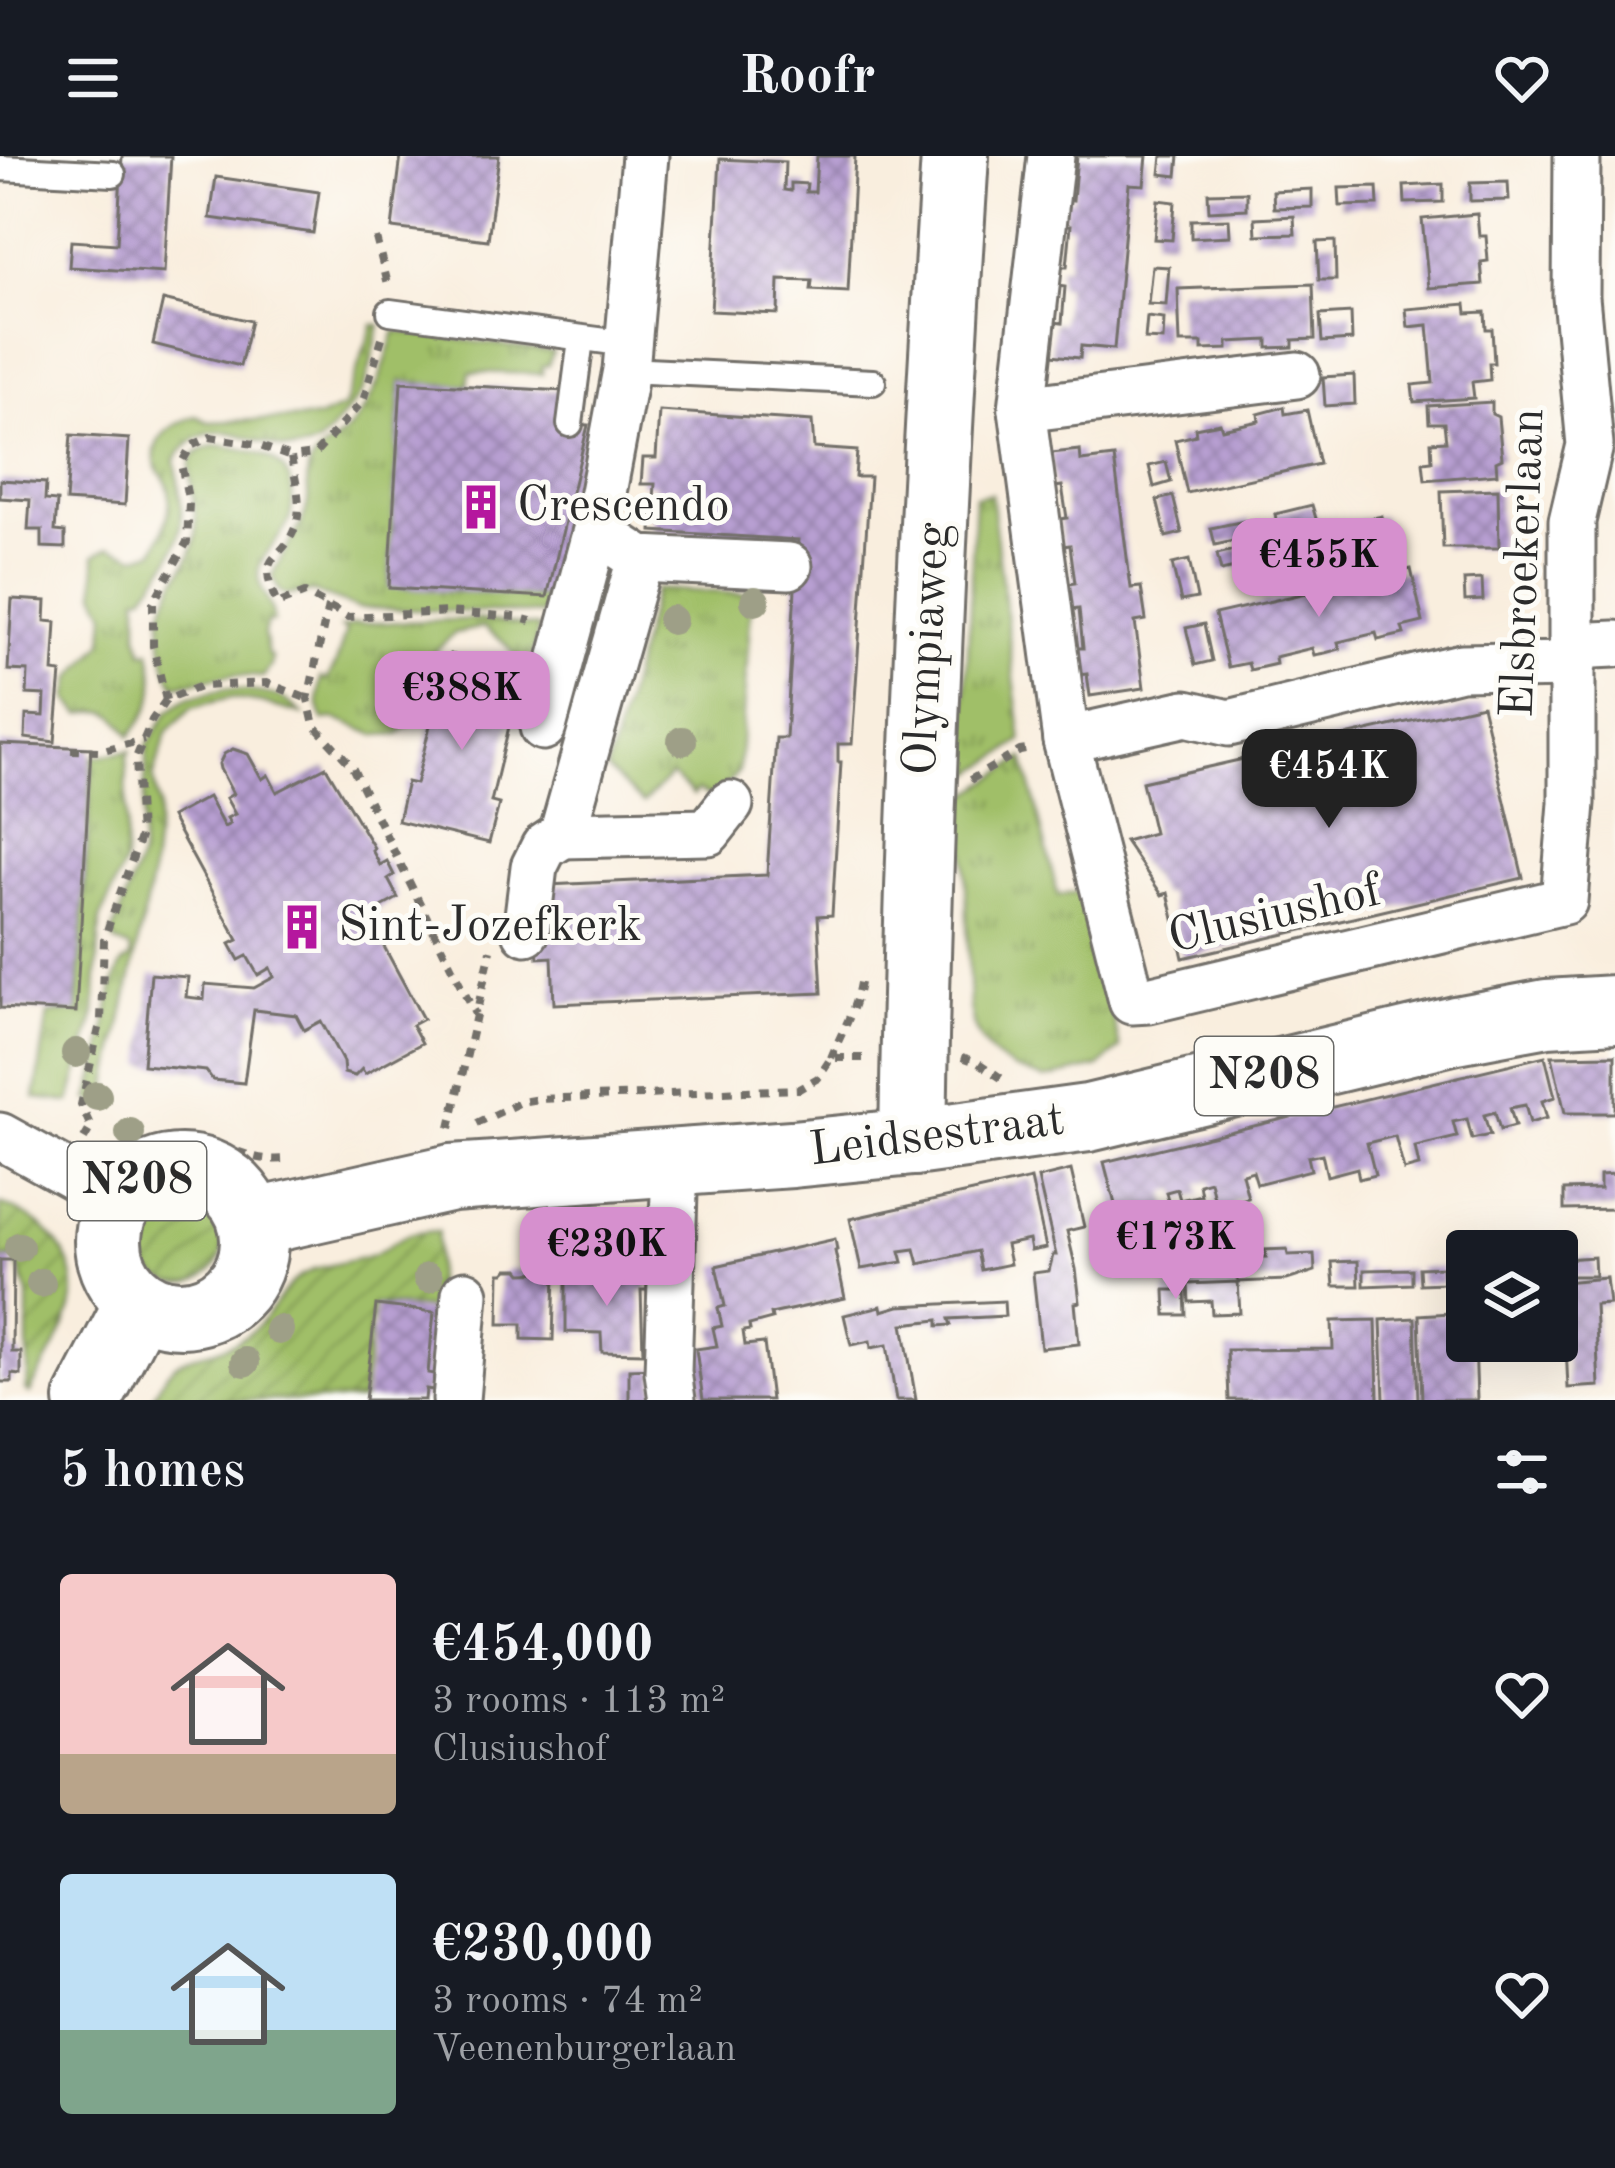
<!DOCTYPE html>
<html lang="en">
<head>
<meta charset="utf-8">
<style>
  :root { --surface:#171b24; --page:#242831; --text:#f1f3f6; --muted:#9ea1a6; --accent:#d690ce }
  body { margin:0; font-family:"Old Standard TT",serif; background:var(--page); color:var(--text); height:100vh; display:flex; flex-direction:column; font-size:45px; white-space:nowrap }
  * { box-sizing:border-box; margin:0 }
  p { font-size:39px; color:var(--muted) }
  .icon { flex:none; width:66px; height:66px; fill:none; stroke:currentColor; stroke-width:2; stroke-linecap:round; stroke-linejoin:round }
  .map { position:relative; height:1244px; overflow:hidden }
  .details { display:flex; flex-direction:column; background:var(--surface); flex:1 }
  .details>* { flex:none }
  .buttons { position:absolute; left:1446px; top:1074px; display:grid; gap:24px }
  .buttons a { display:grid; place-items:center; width:132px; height:132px; border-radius:12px; background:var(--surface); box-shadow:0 12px 48px #0002; font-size:60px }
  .price { position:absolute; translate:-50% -102px; padding:0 27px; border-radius:24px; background:var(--accent); color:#111; font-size:39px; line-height:78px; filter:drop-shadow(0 3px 6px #0008) }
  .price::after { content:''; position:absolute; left:50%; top:72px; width:36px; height:27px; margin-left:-18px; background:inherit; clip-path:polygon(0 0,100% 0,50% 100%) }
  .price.selected { background:#222; color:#fff }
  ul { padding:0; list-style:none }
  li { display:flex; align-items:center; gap:36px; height:300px; padding:0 60px }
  li span { display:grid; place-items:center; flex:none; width:336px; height:240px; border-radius:12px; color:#555 }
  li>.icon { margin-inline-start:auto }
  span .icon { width:144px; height:144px; fill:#fffc; stroke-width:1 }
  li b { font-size:51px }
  h2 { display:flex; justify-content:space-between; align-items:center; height:144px; padding:0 60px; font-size:51px }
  header { display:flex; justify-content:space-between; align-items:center; height:156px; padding:0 60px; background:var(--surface); font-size:54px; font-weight:800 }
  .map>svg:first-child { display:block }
  .grass { fill:url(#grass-tufts); stroke:#66754a; stroke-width:3 }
  .garden { fill:url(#garden-furrows); stroke:#66754a; stroke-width:3 }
  .building { fill:url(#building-cross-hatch) }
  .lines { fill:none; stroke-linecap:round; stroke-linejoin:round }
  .lane-casing { stroke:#736f6a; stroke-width:30 }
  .street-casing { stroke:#736f6a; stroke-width:51 }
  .secondary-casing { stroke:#736f6a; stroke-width:72 }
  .primary-casing { stroke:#736f6a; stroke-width:72 }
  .path { stroke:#736f6a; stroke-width:8; stroke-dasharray:9 9; stroke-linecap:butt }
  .lane { stroke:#fff; stroke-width:24 }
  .street { stroke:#fff; stroke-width:45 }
  .secondary { stroke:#fff; stroke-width:66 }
  .primary { stroke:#fff; stroke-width:66 }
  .tree { fill:#9e9f87 }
  .labels { text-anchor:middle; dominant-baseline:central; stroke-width:10; stroke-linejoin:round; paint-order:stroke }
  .shield { fill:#fdfcf7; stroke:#6a6a68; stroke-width:3 }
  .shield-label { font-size:45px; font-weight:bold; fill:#2b2b2b }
  .poi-label { font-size:48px; fill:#2b2b2b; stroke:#fdfcf7; text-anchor:start }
  .street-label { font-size:48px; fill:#2b2b2b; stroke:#fdfcf7 }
</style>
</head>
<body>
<header><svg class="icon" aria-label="menu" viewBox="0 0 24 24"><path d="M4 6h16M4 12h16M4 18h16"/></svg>Roofr<svg class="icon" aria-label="heart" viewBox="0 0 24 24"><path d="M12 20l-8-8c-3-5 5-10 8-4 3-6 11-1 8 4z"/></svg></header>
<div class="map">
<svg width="1615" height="1244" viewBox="0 0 1615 1244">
  <defs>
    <pattern id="grass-tufts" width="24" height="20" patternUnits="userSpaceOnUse" patternTransform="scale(3)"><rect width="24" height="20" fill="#a0bf68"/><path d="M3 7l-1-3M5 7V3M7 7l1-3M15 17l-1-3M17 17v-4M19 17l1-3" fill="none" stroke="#839b56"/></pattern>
    <pattern id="garden-furrows" width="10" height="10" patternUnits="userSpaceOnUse" patternTransform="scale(3)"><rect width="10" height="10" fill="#a0bf68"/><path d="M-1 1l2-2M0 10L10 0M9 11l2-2" fill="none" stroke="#839b56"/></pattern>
    <pattern id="building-cross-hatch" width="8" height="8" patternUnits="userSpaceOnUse" patternTransform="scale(3)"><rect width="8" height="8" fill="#b79fd1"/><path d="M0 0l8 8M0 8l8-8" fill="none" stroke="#9582aa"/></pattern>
  </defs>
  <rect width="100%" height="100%" fill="#fdfcf7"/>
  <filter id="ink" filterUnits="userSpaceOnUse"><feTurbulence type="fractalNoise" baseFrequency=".00833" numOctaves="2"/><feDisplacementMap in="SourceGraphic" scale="24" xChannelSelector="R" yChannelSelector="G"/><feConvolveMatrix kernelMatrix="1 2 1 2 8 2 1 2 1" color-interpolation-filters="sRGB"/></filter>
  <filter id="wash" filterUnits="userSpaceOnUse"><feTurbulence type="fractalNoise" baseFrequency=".004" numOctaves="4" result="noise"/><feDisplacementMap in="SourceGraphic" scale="48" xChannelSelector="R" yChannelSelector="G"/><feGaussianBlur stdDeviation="2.7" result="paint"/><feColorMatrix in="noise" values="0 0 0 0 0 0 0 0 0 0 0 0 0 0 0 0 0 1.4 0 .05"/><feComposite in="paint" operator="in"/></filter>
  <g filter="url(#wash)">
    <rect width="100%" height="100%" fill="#f9eede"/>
    <g class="grass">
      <path d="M373,169H380C374,190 371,215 363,233C358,244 347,255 340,264C333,273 324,285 314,290C271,310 221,240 175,303C185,373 189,381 144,439L138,440V477L143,496L150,495C158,536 156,547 130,580C113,554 111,552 81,558L68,543L72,522L104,486L106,457L96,437L95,399L110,391L137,400L155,395C163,376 174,352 168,330C165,322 156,314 155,305C151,280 176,266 196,260L208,266L320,262L344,251Z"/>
      <path d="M395,175L553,196L548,209L542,210V218L470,216L468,230L401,226L389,431L547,441L543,458L357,452L314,436L286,439L279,435L272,420C282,395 305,371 308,344C309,332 304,318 311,307C320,292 342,283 353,269C376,241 385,209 395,175Z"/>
      <path d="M216,289C247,293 286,297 292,334C293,347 292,360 286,371C279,384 263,397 259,412C254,432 275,447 273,466H267L264,478L268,499L272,501L271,510L263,521L232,519L175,529C162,511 158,468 165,447C174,421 193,406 196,378C198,359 186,315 192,303C197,294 208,292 216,289Z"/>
      <path d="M991,338L1022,585L962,625L975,340Z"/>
      <path d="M655,433L752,438L739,615L714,642L697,634L694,639L671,619L643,647L607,614Z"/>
      <path d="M474,463L539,471L528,515L503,485L483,471L455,477L429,500L413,566L398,578L376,579L336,563L323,564L318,546L321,522L326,525L336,508L346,475L341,472L354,468Z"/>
      <path d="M225,533C255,536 281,534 302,558L262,547L230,542L192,551L167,576L153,622L159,650L151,723L105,948L89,944L101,900L113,830L122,808L131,802L130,792L116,787L112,779L141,700L147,590L168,556L187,542Z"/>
      <path d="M130,595L127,601L125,706L100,764L95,857L70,946L35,942L48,858L77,855L93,601Z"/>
      <path d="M1024,602L1058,740L1085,734L1120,892L1099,911L1045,923L1015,913L996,902L983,888L974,871L970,852L963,642Z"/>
    </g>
    <g class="garden">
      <circle cx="181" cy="1086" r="42"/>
      <path d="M0,1048C42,1061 83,1101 72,1149C65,1179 43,1209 30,1237L25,1234L28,1219V1139L16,1102H0Z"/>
      <path d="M438,1075L434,1153L373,1148L362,1244H152C179,1182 201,1210 247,1179C269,1164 277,1139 297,1123C319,1106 352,1108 377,1097C388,1092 398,1082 410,1078C418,1075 429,1076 438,1075Z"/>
    </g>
    <g id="blocks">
      <g class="building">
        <path d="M122,0H171L164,117L69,111L71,85L117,88Z"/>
        <path d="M401,0H499L488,84L392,72Z"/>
        <path d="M817,0H855L848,136L811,134L812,125L779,124L778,158L711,155L720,3L785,6L784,34L791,35V27L807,28L806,36H815Z"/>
        <path d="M1077,0H1147L1144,29L1129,28L1114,193L1081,190L1080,202L1051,199L1054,166L1062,167L1065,131L1058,130L1059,111H1067L1071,69H1063L1066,43L1073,44Z"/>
        <path d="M1162,0H1179L1177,20L1160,18Z"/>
        <path d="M216,21L319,36L313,77L210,62Z"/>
        <path d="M1508,26L1509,44L1470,45V27Z"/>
        <path d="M1443,28V46L1405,47L1404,30Z"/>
        <path d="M1377,31L1378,49L1340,50L1339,32Z"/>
        <path d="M1312,33V51L1274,52L1273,35Z"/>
        <path d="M1247,36V53L1209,55L1208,37Z"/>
        <path d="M1158,44L1175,46L1172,84L1154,83Z"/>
        <path d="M1477,58L1479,80H1486L1488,105L1481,106L1483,128L1429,132L1422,63Z"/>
        <path d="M1294,60L1295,78L1256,79L1255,62Z"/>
        <path d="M1229,63L1230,80L1191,82V64Z"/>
        <path d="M1335,85L1336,124H1319L1317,86Z"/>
        <path d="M1152,110L1169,111L1166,149L1148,148Z"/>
        <path d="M1313,128L1315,183L1293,184V191L1268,192V184L1228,186V193L1202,194V187H1180L1178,133Z"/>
        <path d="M163,144L251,165L240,210L153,188Z"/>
        <path d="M1466,148L1467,157L1485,156L1486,173H1492L1494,207H1489L1490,224L1472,226L1474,242L1414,246L1412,229L1433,227L1428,169L1408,171L1406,153Z"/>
        <path d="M1351,157L1352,184L1322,186L1320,159Z"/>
        <path d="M1147,161L1164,163L1163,184L1145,183Z"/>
        <path d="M1354,219L1355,248L1325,250L1323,221Z"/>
        <path d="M401,226L565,235L563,268L588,269L547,441L389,432Z"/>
        <path d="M1492,246V258L1498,261L1500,282L1502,302L1496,305L1497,318L1425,324L1423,306L1432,305L1431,286L1446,285L1444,267H1429L1428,250Z"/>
        <path d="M1284,251L1285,258L1307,254L1319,308L1187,337L1175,284L1196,279L1195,272L1220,267L1222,273L1259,265L1258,258Z"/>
        <path d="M659,255L812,265L814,292L857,295L855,321H870L852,588H838V606H841L832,759L818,760L822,837L554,848L552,801L538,802L536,776H550L548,729L767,719L776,582H786L798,384L652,375L655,328H641L643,302H656Z"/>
        <path d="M71,279L129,283L125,349L66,345Z"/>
        <path d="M1080,294L1081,305L1114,301L1131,432L1141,431L1146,464L1135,466L1144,532L1090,540L1087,518L1079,519L1076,492H1083L1079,453L1071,454L1068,428L1075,427L1070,389L1063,390L1060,363L1067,362L1062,330L1055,331L1051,297Z"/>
        <path d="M1166,306L1171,326L1154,331L1149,310Z"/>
        <path d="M0,324L46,327L45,344L57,345L55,375L65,376V392L42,391V374H28L30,344L0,342Z"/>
        <path d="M1498,333L1499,392H1443L1441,335Z"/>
        <path d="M1173,340L1182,377L1166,381L1157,344Z"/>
        <path d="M1312,349L1317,366L1279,375L1275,358Z"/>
        <path d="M1382,360L1386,377L1349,386L1345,368Z"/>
        <path d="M1249,364L1252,381L1215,389L1211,372Z"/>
        <path d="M1318,375L1322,392L1285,400L1281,383Z"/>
        <path d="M1255,389L1258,407L1221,415L1217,398Z"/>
        <path d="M1189,404L1197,442L1181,445L1172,408Z"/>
        <path d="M1411,413L1423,466L1402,471L1404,478L1378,484L1376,477L1338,486L1340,493L1325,497L1314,499L1312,492L1275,501L1276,508L1250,514L1248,507L1228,511L1215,458Z"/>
        <path d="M1482,423L1483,444L1465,445L1464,424Z"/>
        <path d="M12,443L46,445L45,465L56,466L53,516L61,517L55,586L25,582L26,559L44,560L45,539L27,538L28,515L8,514Z"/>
        <path d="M1204,468L1212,505L1195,509L1186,472Z"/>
        <path d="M450,498L501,510L496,532L517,537L491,646L499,648L489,687L398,665L407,626L416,628L442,519L445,520Z"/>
        <path d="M1482,549L1523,722L1183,802L1168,737L1162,739L1125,685L1154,677L1142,626Z"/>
        <path d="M0,588L91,592L76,856L0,852Z"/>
        <path d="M233,593L248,598L262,623L268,619L277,636L326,611L374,692L372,694L380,709L387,705L394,719L388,723L398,742L367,759L423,863L412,869L422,887L365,918L362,913L355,920L344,917L343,906L321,865L304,874L296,859L254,854L244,927L213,924L206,915L143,909L151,818L188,821L186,841L204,843L205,828L254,832L274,821L270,812L258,819L247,800L239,804L230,788L238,784L171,661L208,641L224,671L230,668L227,662L235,658L226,642L233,638L220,613L219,608L224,598Z"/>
        <path d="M1615,899V957H1565L1552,900Z"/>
        <path d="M1545,900L1555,941L1542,945L1547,962L1530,967L1525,949L1510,952L1515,970L1500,974L1495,956L1484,959L1490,979L1472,983L1467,963L1453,966L1457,981L1415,991L1419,1010L1404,1014L1395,980L1367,987L1375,1019L1359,1023L1357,1012L1327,1020L1322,998L1308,1001L1311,1014L1257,1028L1253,1015L1242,1018L1248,1042L1232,1046L1233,1051L1217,1055L1210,1025L1199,1028L1201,1039L1180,1044L1177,1033L1166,1036L1171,1057L1159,1060L1163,1088H1183L1185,1105L1161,1106V1089H1147V1107H1116L1115,1071L1145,1070L1140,1051L1117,1056L1104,1006Z"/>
        <path d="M1071,1014L1084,1071L1067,1075L1076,1113L1080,1146L1075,1147L1079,1188L1041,1192L1033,1117L1049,1115L1053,1099H1056L1038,1022Z"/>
        <path d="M1615,1018V1053L1564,1054V1034L1600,1033V1019Z"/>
        <path d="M1031,1023L1046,1092L1031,1095L1029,1084L1006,1089L1010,1108L981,1114L977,1095L919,1108L915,1093L900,1095L903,1106L861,1113L850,1063Z"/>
        <path d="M835,1083L837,1094L835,1095L845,1142L771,1158L772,1163L749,1169L750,1174L743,1175L745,1189L764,1187L771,1244H703L696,1193L717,1190L713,1172L722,1170L718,1152L725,1150L716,1110Z"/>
        <path d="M1287,1093L1288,1099L1314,1098L1315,1115L1287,1124L1238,1126L1236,1102L1266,1101L1265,1094Z"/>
        <path d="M1594,1101L1595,1120H1564V1103Z"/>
        <path d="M0,1104H13L12,1196H21V1219L12,1218V1226H0Z"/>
        <path d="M1358,1105L1359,1130H1334L1332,1106Z"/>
        <path d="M1446,1105H1467V1126L1448,1127Z"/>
        <path d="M1442,1111L1443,1127L1420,1128L1419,1112Z"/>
        <path d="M508,1113H519L522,1117L555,1116L553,1184L522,1183V1168H499L500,1117H504Z"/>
        <path d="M1412,1113V1128L1364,1130V1114Z"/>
        <path d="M566,1117H642V1119L647,1120V1134H641L643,1197L602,1196L601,1177L566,1176Z"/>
        <path d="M1606,1122L1609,1148L1595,1149L1599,1230L1568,1232L1563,1126Z"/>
        <path d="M1238,1126L1240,1157L1212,1158L1211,1145L1189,1146L1188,1128Z"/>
        <path d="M1165,1134H1185L1186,1159H1166Z"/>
        <path d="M1004,1145L1005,1160L949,1163L951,1169L938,1170V1164L903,1168L916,1244H896L887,1189L871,1192L870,1185L851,1189L844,1159L881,1150L882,1155L899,1150Z"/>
        <path d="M376,1149L434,1156L428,1217L434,1218L433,1234L426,1233L425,1244H365Z"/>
        <path d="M1467,1156V1185H1475L1477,1244H1422L1419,1159Z"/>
        <path d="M1415,1162L1418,1244H1384L1381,1164Z"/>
        <path d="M1376,1164L1378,1244H1229L1227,1194L1333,1193L1332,1165Z"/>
        <path d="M655,1212V1244H629V1213Z"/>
      </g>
    </g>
  </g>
  <g filter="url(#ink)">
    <use href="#blocks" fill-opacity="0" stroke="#736f6a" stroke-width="3"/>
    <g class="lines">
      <g class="lane-casing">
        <g id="lane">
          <path d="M0,12L113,18"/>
          <path d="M390,156L628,188"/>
          <path d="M626,214L873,226"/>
          <path d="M570,268L581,183"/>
        </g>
      </g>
      <g class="street-casing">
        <g id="street">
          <path d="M1051,0L1022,253L1066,584L1132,845L1149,844L1564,745L1572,647V365L1590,289L1576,141L1577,0"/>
          <path d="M1022,253L1297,219"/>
          <path d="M617,388L640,403L789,410"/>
          <path d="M640,403L562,679L708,676L730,648"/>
          <path d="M1572,490L1615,488"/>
          <path d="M543,571L596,374L626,214L645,0"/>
          <path d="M1066,584L1186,557L1229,567L1461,511L1573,509"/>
          <path d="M526,776L534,711L544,691L562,679"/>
          <path d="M0,980L118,1045"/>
          <path d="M456,1244L465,1138"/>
          <path d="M672,1244L668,1216L675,1007"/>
        </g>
      </g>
      <g class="secondary-casing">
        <path id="secondary" d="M913,986C918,657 934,328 955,0"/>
      </g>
      <g class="primary-casing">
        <g id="primary">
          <circle cx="181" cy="1085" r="73"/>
          <path d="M252,1067L452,1022L792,998L913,986L1088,962L1456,874L1547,857L1615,853"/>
          <path d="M88,1244L127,1169L141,1147"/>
        </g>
      </g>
      <g class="path">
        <path d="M376,82L389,132"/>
        <path d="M382,182L363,245L315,298L291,301C295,323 303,347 296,369C282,410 254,393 277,448L305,437L348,461L448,456L516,461L531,465"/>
        <path d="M328,450L308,543L314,569L351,609L475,858"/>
        <path d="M166,544L153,490V447L187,386L189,347L181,308L191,290L210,281L254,288L291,301"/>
        <path d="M71,594L99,595L144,584"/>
        <path d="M970,624L1020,595L1031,593"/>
        <path d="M962,901L977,906L1001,922"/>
        <path d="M831,902C843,872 857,853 861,820"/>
        <path d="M477,967L521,946L539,943L799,933L818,922L831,902H869"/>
        <path d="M450,972L491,794"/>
        <path d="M84,983L91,971L81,949L101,864L104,783L140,681L136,602L152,564L166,544L202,530L267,527L308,543"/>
        <path d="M118,1002C144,983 180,978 212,987C242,995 254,1006 287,1003"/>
        <path d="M78,1070L80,1095L91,1131"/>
        <path d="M176,1186C238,1178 246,1158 283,1114"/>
      </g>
      <use href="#lane" class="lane"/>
      <use href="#street" class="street"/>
      <use href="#secondary" class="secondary"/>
      <use href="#primary" class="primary"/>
    </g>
    <g class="tree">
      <circle cx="755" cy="445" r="15"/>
      <circle cx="672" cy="464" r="15"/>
      <circle cx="682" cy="585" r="15"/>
      <circle cx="76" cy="897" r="15"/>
      <circle cx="97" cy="940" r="15"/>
      <circle cx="130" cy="977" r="15"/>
      <circle cx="19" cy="1091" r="15"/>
      <circle cx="428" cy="1122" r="15"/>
      <circle cx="41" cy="1127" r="15"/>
      <circle cx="279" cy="1174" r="15"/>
      <circle cx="245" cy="1206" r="15"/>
    </g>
  </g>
  <defs>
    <g id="building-bare" transform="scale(3.6)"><path d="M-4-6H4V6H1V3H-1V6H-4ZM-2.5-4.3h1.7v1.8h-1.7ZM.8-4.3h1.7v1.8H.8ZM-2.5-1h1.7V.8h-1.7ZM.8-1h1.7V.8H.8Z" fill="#b5179e" stroke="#fdfcf7" stroke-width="2.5" paint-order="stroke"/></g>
  </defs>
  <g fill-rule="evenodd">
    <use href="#building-bare" x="481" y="351"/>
    <use href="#building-bare" x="302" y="771"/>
  </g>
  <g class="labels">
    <g class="shield">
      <rect x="1195" y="881" width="138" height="78" rx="9"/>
      <rect x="68" y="986" width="138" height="78" rx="9"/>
    </g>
    <g class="shield-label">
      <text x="1264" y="920">N208</text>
      <text x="137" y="1025">N208</text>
    </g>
    <g class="poi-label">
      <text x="517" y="351">Crescendo</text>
      <text x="338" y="771">Sint-Jozefkerk</text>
    </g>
    <g class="street-label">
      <text transform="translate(1524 407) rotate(-88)">Elsbroekerlaan</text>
      <text transform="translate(928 493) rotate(-87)">Olympiaweg</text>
      <text transform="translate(1275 759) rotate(-13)">Clusiushof</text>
      <text transform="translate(937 980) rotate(-7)">Leidsestraat</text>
    </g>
  </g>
</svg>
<div class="buttons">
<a><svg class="icon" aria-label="layers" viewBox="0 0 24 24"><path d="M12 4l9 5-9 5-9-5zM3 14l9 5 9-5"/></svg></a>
</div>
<b class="price" style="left:1319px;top:464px">€455K</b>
<b class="price" style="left:462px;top:597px">€388K</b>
<b class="price selected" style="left:1329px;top:675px">€454K</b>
<b class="price" style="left:1176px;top:1146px">€173K</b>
<b class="price" style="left:607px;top:1153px">€230K</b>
</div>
<section class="details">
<h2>5 homes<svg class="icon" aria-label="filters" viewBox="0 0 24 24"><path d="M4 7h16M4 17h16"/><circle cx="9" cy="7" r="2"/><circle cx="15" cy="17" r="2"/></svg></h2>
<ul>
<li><span style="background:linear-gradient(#f6c9c9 75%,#b9a48a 0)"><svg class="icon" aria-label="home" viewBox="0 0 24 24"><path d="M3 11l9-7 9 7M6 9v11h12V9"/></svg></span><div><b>€454,000</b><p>3 rooms · 113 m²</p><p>Clusiushof</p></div><svg class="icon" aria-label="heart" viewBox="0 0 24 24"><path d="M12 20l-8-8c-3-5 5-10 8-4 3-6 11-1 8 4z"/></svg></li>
<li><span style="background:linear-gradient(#bfe0f5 65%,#7fa58c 0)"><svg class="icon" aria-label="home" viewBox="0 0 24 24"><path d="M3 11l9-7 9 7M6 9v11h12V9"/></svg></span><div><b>€230,000</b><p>3 rooms · 74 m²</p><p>Veenenburgerlaan</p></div><svg class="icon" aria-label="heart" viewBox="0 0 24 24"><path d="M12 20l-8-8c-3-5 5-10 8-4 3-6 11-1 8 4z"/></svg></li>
</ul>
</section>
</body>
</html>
